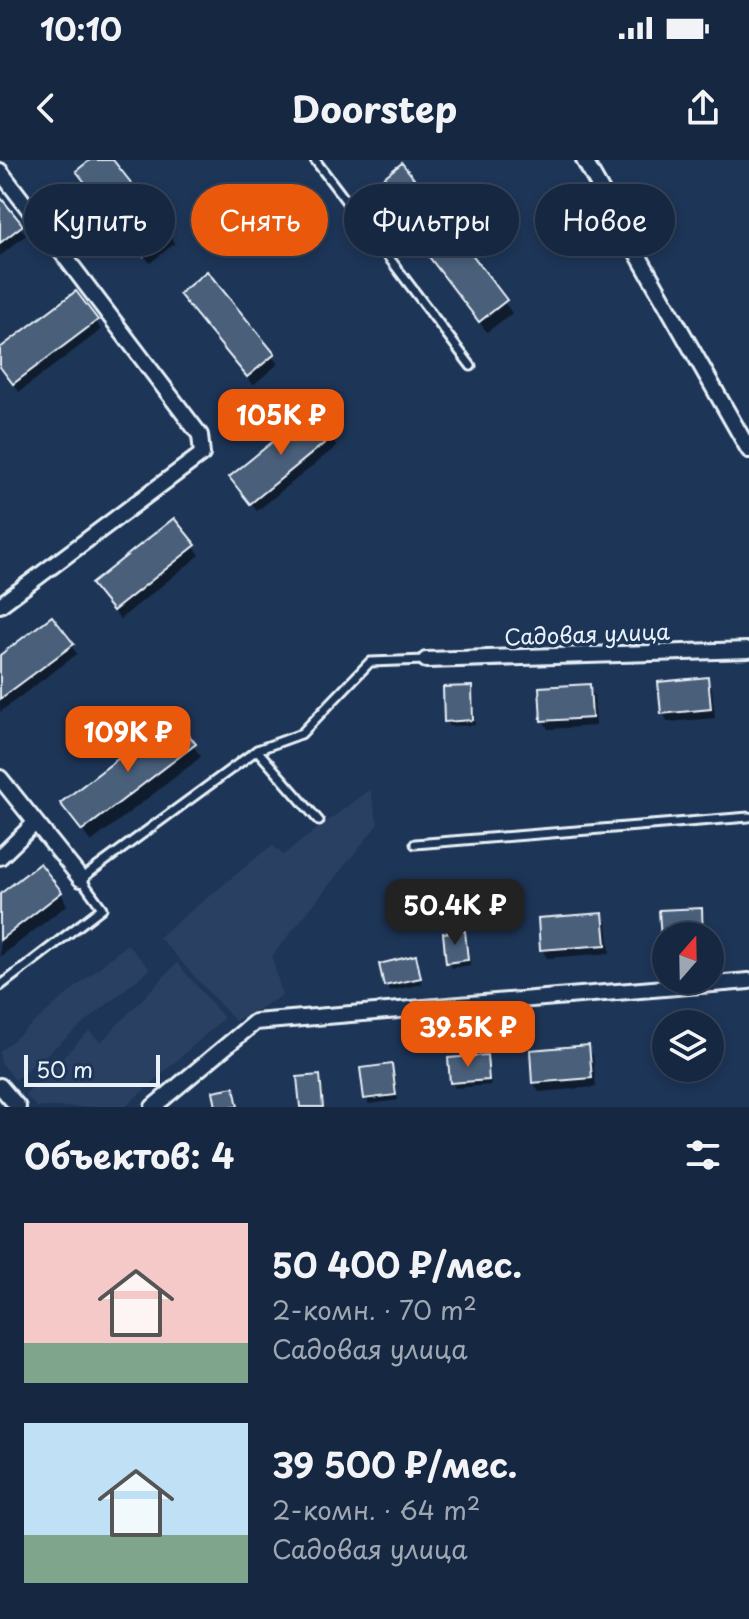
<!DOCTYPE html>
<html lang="ru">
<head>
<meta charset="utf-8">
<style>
  :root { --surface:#162841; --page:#1f3048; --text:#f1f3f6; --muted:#9ea6b1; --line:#35445a; --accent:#ea580c }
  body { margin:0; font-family:"Playpen Sans",sans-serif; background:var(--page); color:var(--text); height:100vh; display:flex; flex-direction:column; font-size:30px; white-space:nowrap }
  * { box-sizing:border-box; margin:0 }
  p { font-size:26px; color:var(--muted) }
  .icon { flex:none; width:44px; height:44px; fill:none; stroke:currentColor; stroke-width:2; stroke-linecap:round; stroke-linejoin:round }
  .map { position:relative; height:947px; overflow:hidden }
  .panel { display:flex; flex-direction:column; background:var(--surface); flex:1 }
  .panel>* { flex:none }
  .guide { position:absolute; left:24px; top:24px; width:702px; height:72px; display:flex; gap:16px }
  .needle { width:52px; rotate:20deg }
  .buttons { position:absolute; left:652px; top:762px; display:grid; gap:16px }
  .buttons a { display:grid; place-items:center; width:72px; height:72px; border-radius:50%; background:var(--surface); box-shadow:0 4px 12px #0003,0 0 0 2px var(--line); font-size:40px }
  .scale { position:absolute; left:24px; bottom:20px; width:136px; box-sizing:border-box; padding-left:8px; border:4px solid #e8f1f8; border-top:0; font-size:22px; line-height:28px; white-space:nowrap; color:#e8f1f8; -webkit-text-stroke:6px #1d3557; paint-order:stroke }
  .price { position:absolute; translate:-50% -68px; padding:0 18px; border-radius:16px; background:var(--accent); color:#fff; font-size:26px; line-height:52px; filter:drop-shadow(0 2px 4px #0008) }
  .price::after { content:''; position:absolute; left:50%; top:48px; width:24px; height:18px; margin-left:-12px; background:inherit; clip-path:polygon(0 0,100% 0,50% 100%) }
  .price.on { background:#222; color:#fff }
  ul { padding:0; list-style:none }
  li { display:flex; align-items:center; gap:24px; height:200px; padding:0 24px }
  li span { display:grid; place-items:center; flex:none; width:224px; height:160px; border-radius:0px; color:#555 }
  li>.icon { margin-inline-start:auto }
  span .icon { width:96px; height:96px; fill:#fffc; stroke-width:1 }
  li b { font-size:34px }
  h2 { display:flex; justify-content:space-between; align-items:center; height:96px; padding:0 24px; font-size:34px }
  .tag { padding:0 28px; border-radius:36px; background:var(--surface); box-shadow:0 4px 12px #0003,0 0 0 2px var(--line); font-size:28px; line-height:72px }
  .tag.on { background:var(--accent); color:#fff }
  .status { display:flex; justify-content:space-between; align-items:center; height:56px; padding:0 40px; background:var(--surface); direction:ltr }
  .status svg { height:22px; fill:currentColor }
  header { display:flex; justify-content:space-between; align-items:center; height:104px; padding:0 24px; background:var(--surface); font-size:36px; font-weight:700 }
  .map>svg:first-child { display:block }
  .built { fill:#2a4162 }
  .shadow { fill:#0007 }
  .building { fill:#495e7a; stroke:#e8f1f8; stroke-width:2 }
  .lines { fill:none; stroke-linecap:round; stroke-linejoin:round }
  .service-casing { stroke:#e8f1f8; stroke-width:13 }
  .minor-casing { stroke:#e8f1f8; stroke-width:20 }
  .service { stroke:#1d3557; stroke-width:7 }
  .minor { stroke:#1d3557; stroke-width:14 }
  .labels { text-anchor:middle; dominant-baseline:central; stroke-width:7; stroke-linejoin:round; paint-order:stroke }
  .street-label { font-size:22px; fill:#e8f1f8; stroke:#1d3557 }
</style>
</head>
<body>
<div class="status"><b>10:10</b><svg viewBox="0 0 49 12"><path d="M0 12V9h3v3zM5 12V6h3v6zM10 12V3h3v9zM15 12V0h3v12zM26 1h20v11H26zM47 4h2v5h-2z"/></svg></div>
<header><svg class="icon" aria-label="back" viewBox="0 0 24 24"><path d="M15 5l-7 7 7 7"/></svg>Doorstep<svg class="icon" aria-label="share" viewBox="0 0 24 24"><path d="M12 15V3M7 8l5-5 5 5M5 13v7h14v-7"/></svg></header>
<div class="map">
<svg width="749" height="947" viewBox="0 0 749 947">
  <rect width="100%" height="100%" fill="#1d3557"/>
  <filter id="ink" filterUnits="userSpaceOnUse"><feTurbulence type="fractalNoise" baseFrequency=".0125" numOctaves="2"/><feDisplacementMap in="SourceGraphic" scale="16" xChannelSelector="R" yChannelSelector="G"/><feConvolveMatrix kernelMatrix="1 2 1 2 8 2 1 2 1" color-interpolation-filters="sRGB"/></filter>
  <g filter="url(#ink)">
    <g class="built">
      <path d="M370,629L378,664L272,796L282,836L235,861L159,777L272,685L283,695Z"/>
      <path d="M127,784L150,809L15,920L0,901V891Z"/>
      <path d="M177,803L224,858L125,947H37L25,935L89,871L101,882Z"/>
    </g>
    <g class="shadow">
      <path d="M93,0H110L175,83L150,103L78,12Z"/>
      <path d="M402,6L512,153L487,172L376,26Z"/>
      <path d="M0,41L26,75L0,96Z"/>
      <path d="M207,114L278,204L253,225L187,143Z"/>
      <path d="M96,161L101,170L19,232L0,207V191Z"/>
      <path d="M311,253L337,286L257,351L236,326Z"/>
      <path d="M174,361L200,395L120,459L99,433Z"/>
      <path d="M52,459L77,494L0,552V498Z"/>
      <path d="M707,519L712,528L715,558L668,562L663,553Z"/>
      <path d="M589,526L594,535L596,566L548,569L543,560Z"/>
      <path d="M471,528L474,534L475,565L449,566L446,561Z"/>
      <path d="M174,558L201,597L91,682L70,655Z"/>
      <path d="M61,733L67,745L0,797V737Z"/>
      <path d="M701,750L704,755L705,776H666V784L663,779L662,752Z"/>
      <path d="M602,755L607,763L610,793L547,798L542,789Z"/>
      <path d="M464,773L467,778L470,805L452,808L448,802Z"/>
      <path d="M415,798L422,824L389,831L386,825Z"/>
      <path d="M588,888L593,896L596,927L539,932L534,923Z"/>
      <path d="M486,897L489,903L491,925L455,928L452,922Z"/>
      <path d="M391,906L394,912L398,940L369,944L366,938Z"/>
      <path d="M670,908H707L708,912L674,915Z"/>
      <path d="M318,917L322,922L324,947H302Z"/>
    </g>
    <g class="building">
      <path d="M90,0H113L171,73L143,96L76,11Z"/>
      <path d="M402,3L507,140L479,162L374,25Z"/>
      <path d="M1,38L23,65L0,83V39Z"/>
      <path d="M207,111L275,194L247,217L179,134Z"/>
      <path d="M76,131L98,160L13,224L0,207V188Z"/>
      <path d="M312,250L333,276L250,344L229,317Z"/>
      <path d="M174,358L196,385L113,451L91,424Z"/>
      <path d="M52,456L74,484L0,539V495Z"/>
      <path d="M708,517L711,549L661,554L658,522Z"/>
      <path d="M590,524L592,558L541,561L539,527Z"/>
      <path d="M472,526L473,560L444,562L443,527Z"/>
      <path d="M174,556L196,584L82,671L60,643Z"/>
      <path d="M40,703L62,732L0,780V734Z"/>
      <path d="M702,748L703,776H666V780H661L659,750Z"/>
      <path d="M603,753L606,785L540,790L538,758Z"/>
      <path d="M465,771L468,800L446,803L443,773Z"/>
      <path d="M416,795L421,818L384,826L379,804Z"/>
      <path d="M589,885L592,918L532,923L530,890Z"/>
      <path d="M487,895L489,920L450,923L448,898Z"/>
      <path d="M392,904L396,935L364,939L360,908Z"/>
      <path d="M320,915L323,947H300L297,917Z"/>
      <path d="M234,927L238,947H216L213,931Z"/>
    </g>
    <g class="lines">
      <g class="service-casing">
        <g id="service">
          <path d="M315,0L471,206"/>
          <path d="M257,590L301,574L370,502L426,500"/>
          <path d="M415,684L749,657"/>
          <path d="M0,826L102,748L81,719L257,590L319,661"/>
        </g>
      </g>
      <g class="minor-casing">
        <g id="minor">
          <path d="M584,0L749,290"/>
          <path d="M0,11L200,275L202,294L0,445"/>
          <path d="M426,500L749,490"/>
          <path d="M0,618L81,719"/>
          <path d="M0,697L35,663"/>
          <path d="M0,926L18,947"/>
          <path d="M153,947L255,862L749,821"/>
        </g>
      </g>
      <use href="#service" class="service"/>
      <use href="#minor" class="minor"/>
    </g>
  </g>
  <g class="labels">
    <g class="street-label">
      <text transform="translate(587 473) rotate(-2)">Садовая улица</text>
    </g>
  </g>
</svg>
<div class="buttons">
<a><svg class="needle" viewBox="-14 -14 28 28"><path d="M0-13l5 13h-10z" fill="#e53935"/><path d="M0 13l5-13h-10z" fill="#9ea6b1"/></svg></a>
<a><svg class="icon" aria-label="layers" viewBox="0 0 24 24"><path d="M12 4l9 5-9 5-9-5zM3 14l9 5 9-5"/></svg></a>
</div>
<div class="scale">50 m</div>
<b class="price" style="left:281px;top:297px">105K ₽</b>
<b class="price" style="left:128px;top:614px">109K ₽</b>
<b class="price on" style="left:455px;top:787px">50.4K ₽</b>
<b class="price" style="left:468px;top:909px">39.5K ₽</b>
<div class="guide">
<a class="tag">Купить</a>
<a class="tag on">Снять</a>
<a class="tag">Фильтры</a>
<a class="tag">Новое</a>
</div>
</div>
<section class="panel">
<h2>Объектов: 4<svg class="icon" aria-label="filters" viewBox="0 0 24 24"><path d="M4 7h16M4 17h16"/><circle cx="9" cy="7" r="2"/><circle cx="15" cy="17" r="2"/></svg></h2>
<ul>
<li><span style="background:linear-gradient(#f6c9c9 75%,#7fa58c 0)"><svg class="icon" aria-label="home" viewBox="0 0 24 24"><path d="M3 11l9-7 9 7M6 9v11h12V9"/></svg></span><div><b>50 400 ₽/мес.</b><p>2-комн. · 70 m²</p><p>Садовая улица</p></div></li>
<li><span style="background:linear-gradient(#bfe0f5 70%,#7fa58c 0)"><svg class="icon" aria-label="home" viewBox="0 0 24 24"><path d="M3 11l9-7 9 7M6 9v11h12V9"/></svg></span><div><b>39 500 ₽/мес.</b><p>2-комн. · 64 m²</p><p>Садовая улица</p></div></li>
</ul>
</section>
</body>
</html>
